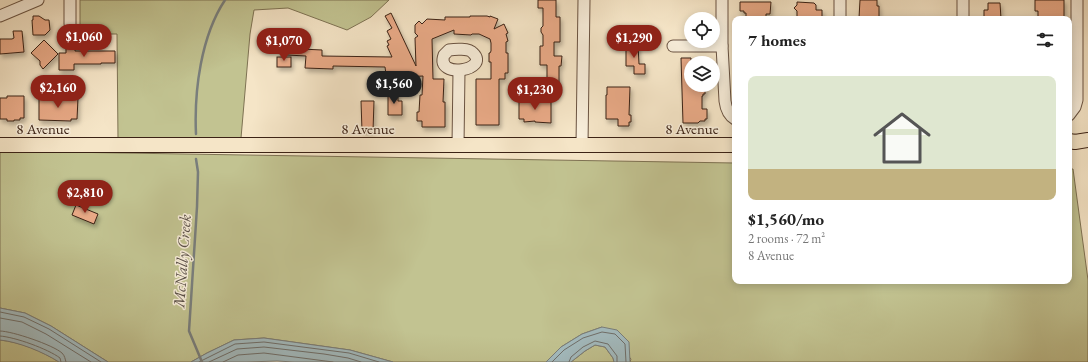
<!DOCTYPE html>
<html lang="en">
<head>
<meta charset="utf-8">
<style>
  :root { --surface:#fff; --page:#f2f2f2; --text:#222; --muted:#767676; --line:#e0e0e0; --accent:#8f2418 }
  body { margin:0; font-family:"EB Garamond",serif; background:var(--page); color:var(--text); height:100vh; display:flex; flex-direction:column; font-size:15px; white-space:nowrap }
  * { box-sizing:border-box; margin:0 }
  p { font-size:13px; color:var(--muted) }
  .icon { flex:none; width:22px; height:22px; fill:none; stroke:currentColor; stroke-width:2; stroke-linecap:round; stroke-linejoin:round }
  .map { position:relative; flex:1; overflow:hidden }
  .side { position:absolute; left:732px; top:16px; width:340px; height:268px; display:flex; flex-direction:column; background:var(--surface); border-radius:8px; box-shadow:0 2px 10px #0003 }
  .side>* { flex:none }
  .tools { position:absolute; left:684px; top:12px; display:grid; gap:8px }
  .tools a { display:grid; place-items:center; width:36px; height:36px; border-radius:50%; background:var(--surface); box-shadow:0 2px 10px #0003; font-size:20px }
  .price { position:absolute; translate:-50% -34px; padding:0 9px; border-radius:14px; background:var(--accent); color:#fff; font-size:13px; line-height:26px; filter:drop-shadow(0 1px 2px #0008) }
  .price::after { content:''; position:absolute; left:50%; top:24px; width:12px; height:9px; margin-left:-6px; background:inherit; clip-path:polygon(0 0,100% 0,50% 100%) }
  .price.selected { background:#222; color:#fff }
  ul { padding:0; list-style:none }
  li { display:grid; align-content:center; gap:8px; height:212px; padding:0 16px }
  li+li { border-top:1px solid var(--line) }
  li span { display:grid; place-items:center; height:124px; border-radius:8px; color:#555 }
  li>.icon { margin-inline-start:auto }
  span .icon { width:72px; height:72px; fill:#fffc; stroke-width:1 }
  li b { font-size:17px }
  h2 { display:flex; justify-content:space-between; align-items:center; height:48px; padding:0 16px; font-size:17px }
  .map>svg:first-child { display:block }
  .green { fill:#c2c391; stroke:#7e7253 }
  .water { fill:#a3bcc1; stroke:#797e7c }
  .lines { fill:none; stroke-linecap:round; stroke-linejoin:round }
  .shore { stroke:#6f6f6b; stroke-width:1 }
  .stream { stroke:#797e7c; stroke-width:2.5 }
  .building { fill:#e8a986; stroke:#3b2215; filter:url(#shadow) }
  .minor-casing { stroke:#6a5342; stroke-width:13 }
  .major-casing { stroke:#3b2215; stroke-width:16 }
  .minor { stroke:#f8eedb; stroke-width:11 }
  .major { stroke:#f5e5c7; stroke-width:14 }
  .labels { text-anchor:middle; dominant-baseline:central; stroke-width:3; stroke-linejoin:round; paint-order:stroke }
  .street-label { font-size:15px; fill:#3b2215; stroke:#f8eedb }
  .water-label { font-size:16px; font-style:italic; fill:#5a5049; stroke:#f8eedb }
</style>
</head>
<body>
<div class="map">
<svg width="1088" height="362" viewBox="0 0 1088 362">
  <defs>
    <filter id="shadow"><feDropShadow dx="2" dy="3.5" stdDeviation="2" flood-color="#0004"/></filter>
  </defs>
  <rect width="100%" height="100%" fill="#f5e5c7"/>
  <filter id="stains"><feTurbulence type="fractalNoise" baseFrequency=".005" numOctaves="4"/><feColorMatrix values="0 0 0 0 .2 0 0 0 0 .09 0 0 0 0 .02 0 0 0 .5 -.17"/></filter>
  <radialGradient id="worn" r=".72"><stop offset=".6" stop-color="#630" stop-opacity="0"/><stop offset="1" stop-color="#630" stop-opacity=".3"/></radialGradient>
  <g class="green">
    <path d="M80,0H389L371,17L347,30L288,8L254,10L250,34L241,138L118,139L117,34H80Z"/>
    <path d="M0,151L735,163V281H1069V169H1073L1088,280V362H630L631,359L602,327L582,334L561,347L546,362H393L350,350L264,338L234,340L207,353L191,362H108L51,326L25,313L0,308Z"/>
    <path d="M0,340C20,342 42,351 59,362H0Z"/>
    <path d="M595,345L605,347L613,358L614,362H571L585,351Z"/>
  </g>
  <g class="water">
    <path d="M0,308L25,313L51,326L108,362H59C43,352 19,342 0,340Z"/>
    <path d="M602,327L617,330L629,342L630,362H614L613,358L605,347L595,345L585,351L571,362H546L561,347L582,334Z"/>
    <path d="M264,338L350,350L393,362H294L277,361L247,362H191L207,353L234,340Z"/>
  </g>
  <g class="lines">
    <g class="shore">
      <path d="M0,312L24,317L49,329L101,362"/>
      <path d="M0,318L22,322L46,334L91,362"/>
      <path d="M0,331C12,331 53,345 62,353C65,356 65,359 66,362"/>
      <path d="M0,336C15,337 48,349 60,358L61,362"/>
      <path d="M199,362L235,344L264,342L349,353L379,362"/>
      <path d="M209,362L237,349L264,347L324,354L348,358L361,362"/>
      <path d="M223,362L238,355L264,353L333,362"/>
      <path d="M552,362L564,350L583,338L602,332L615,334L625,344L626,362"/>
      <path d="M569,362L571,357L583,347L595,341L608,344L617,356V362"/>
    </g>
    <g class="stream">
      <path d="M196,134C194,91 201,36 225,0"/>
      <path d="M196,159L198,172L197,207L189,331L202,362"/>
    </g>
  </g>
  <g class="building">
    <path d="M538,0H556V17H560V42H554V56H562L561,66H559V85H547V65H540V46H543V35L541,32V28L543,26V8H538Z"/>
    <path d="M860,0H877V6H879V19L859,18Z"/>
    <path d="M1035,0H1064V19H1038V11H1035Z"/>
    <path d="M740,2H771L770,14H766V18H746V13H744V11H740Z"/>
    <path d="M797,2L814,3L816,5V10H822V19H797V11L794,8L797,5Z"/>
    <path d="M988,3H1000L1001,19H984V10H988Z"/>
    <path d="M391,13L416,66L415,38L418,36L415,33V25L419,21L422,24L427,19L445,20V17H470V16H487L490,17V16L498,19L494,29L504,24L508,33L506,34L508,41L506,42V53H508V73H505V79H499V125H476V79H491V62H489V53H490L491,51V43L490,39L479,34H472L471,35L454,34V30L432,39L433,79H444L443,102H445V127H422V121H417V112H419L420,95H422L423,76L404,77V79L387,82L385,67L333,66V69L305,68L306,56L287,55V43H283V32H301V49L322,50V56L392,57L387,46L389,45L387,41L391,39L387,31L392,28L385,16Z"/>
    <path d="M33,16H39L45,20H49L50,30L45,35H33L32,20H33Z"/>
    <path d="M13,31H22L24,52L0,54V39H12L14,38Z"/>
    <path d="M44,40L58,54L43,69L40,65V61L31,53Z"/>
    <path d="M626,45H638L639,64H645V74H634V66H626Z"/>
    <path d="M66,46H75V51H115V63H101V64H74V70H59V53H66Z"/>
    <rect x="277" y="57" width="14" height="10"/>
    <path d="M681,58H691V85H705V94H703V96H702V109H707V119H705V121H700L698,123H683Z"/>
    <path d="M607,87H630L629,115H631V122H629V126H618V119H606V95H607Z"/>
    <path d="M388,94H398V101H402V115H388Z"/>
    <path d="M7,96H24V118H20V120H14V121H7V119H0V98H7Z"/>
    <path d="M39,97L78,98L77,119H71V121L39,120Z"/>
    <path d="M519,100H548V102H551V123L535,122V121L524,122V119H519Z"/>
    <path d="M361,101H374L373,131H362Z"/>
    <path d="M76,205L98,214L94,224L72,215Z"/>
  </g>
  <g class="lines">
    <g class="minor-casing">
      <g id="minor">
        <path d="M722,0V46L725,101C726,109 728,115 735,119"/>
        <path d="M0,16L38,0"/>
        <path d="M840,19V0"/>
        <path d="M963,19V0"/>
        <path d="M70,24V0"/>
        <path d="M673,46H722"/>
        <path d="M449,50C455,49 469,48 473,53C491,70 435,80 444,55Z"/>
        <path d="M1069,115L1075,107L1077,100V0"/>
        <path d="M458,145L459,71"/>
        <path d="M582,145L584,0"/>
      </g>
    </g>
    <g class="major-casing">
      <g id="major">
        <path d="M1069,141L1075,142L1088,140"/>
        <path d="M0,145H735"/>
      </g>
    </g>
    <use href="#minor" class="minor"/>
    <use href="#major" class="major"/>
  </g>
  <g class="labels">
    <g class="street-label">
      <text x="43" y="128">8 Avenue</text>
      <text x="368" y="128">8 Avenue</text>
      <text x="692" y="128">8 Avenue</text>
    </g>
    <g class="water-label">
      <text transform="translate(182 261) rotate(-86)">McNally Creek</text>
    </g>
  </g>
  <rect width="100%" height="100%" filter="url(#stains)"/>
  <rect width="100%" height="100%" fill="url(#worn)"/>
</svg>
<div class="tools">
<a><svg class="icon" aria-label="locate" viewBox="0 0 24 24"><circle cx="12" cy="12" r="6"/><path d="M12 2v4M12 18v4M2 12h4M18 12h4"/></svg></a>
<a><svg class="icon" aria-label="layers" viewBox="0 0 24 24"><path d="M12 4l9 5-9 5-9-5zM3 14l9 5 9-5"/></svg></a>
</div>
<b class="price" style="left:84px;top:58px">$1,060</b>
<b class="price" style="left:634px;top:59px">$1,290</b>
<b class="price" style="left:284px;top:62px">$1,070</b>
<b class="price selected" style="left:394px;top:105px">$1,560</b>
<b class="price" style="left:58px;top:109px">$2,160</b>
<b class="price" style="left:535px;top:111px">$1,230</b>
<b class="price" style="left:85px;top:214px">$2,810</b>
<section class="side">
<h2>7 homes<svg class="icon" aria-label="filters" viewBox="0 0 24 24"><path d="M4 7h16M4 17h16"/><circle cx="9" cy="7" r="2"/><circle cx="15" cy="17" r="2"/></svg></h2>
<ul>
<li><span style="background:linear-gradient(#dfe7d0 75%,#c2b280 0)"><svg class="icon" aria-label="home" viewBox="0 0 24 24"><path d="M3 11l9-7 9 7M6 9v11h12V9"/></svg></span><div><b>$1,560/mo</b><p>2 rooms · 72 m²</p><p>8 Avenue</p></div></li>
</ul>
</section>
</div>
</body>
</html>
